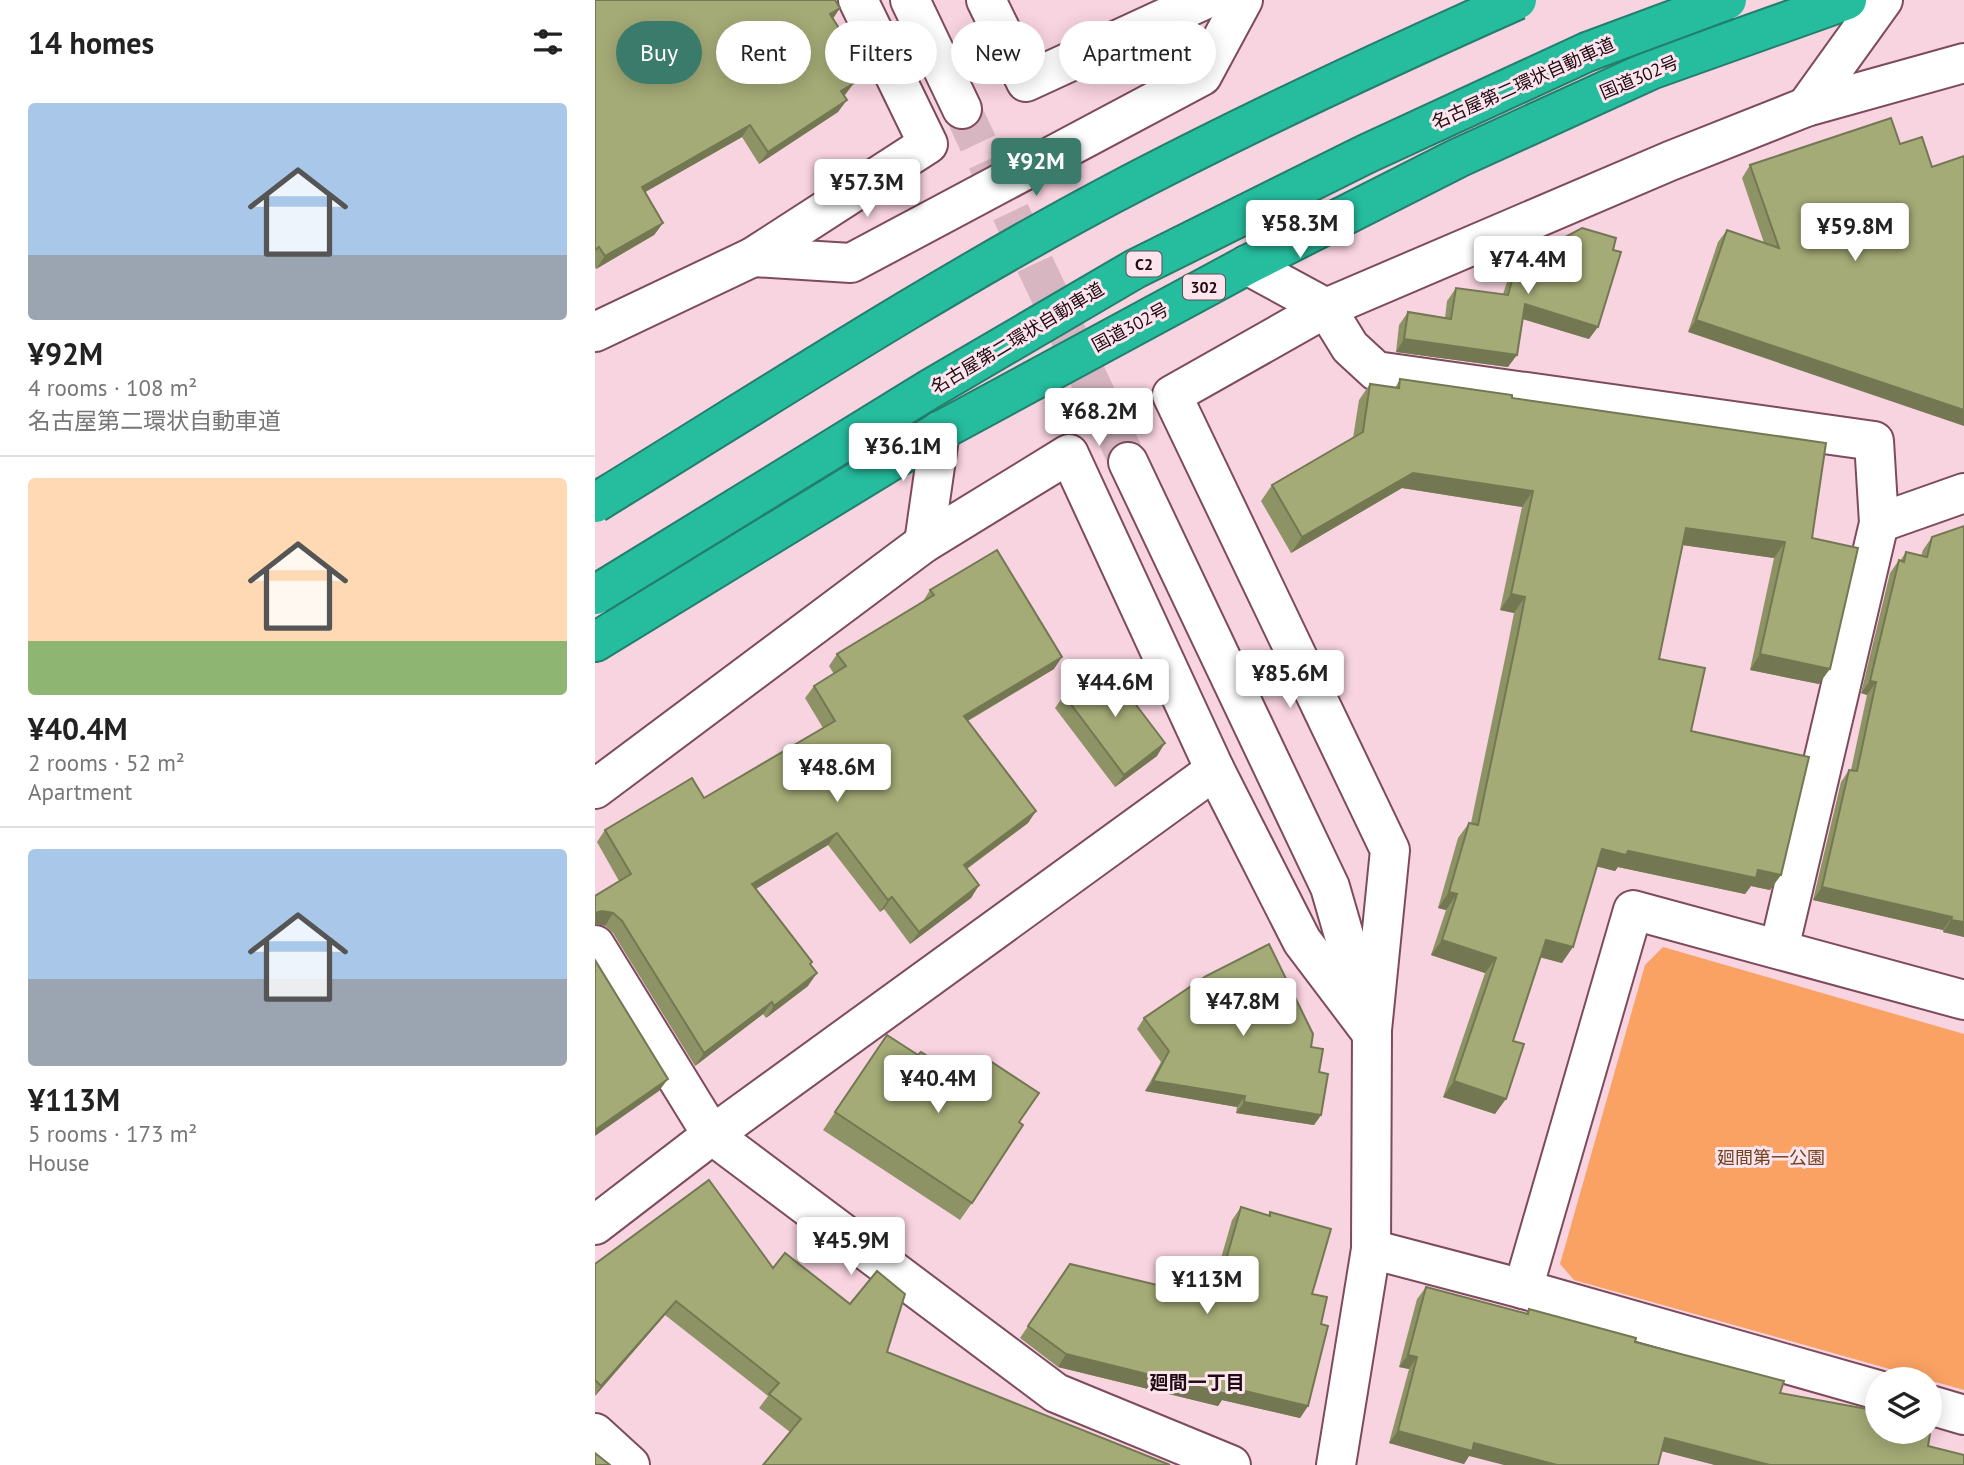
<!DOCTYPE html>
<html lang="en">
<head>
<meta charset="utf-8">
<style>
  :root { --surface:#fff; --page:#f2f2f2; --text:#222; --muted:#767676; --line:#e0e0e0; --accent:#3a7b6b }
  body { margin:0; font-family:"PT Sans","Noto Sans JP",sans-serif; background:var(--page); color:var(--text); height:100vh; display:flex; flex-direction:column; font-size:26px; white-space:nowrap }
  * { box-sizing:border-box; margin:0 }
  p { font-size:23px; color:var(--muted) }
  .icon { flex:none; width:38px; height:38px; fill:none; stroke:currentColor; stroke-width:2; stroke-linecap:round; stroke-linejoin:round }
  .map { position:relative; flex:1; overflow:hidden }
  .side { display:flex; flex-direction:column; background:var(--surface); width:595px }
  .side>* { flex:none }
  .guide { position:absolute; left:21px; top:21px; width:665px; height:63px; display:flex; gap:14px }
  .controls { position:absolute; left:1270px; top:1367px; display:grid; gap:14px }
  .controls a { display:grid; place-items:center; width:77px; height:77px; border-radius:50%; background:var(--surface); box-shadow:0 4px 18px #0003; font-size:35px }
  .price { position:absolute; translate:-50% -60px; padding:0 16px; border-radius:7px; background:#fff; color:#222; font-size:23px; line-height:46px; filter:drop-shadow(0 2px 4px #0008) }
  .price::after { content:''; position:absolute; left:50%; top:42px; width:21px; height:16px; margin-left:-10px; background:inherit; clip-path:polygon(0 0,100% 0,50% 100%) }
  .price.selected { background:var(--accent); color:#fff }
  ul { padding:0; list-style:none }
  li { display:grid; align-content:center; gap:14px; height:371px; padding:0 28px }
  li+li { border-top:2px solid var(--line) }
  li span { display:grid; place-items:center; height:217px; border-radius:7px; color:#555 }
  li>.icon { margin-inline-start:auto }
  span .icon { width:126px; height:126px; fill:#fffc; stroke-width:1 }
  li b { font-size:30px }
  h2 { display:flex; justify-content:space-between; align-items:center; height:84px; padding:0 28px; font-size:30px }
  .pill { padding:0 24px; border-radius:32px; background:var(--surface); box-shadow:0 4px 18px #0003; font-size:24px; line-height:63px }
  .pill.selected { background:var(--accent); color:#fff }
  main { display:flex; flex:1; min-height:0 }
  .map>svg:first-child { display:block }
  .green { fill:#faa263 }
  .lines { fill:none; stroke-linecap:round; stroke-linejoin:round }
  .secondary-tunnel { stroke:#d7b5c1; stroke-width:38; stroke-dasharray:38 19; stroke-linecap:butt }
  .street-casing { stroke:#7d4a5e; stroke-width:42 }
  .secondary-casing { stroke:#7d4a5e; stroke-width:42 }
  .highway-casing { stroke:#247e6d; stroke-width:42 }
  .street { stroke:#fff; stroke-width:38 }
  .secondary { stroke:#fff; stroke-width:38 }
  .highway { stroke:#26bc9e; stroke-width:38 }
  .highway-bridge-casing { stroke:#247e6d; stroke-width:42; stroke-linecap:butt }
  .highway-bridge { stroke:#26bc9e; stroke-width:38 }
  .wall { fill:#8d9365 }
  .shaded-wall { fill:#737853 }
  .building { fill:#a4ab76; stroke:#737853; stroke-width:2 }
  .labels { text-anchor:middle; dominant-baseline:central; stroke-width:6; stroke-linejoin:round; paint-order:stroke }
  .shield { fill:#fde4ed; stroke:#624c54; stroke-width:2 }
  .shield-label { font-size:16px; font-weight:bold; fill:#1f0b13 }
  .street-label { font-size:18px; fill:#1f0b13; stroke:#fde4ed }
  .park-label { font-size:18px; fill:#714321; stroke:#fde4ed }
  .neighbourhood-label { font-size:19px; font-weight:bold; fill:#1f0b13; stroke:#fde4ed }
</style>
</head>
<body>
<main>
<section class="side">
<h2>14 homes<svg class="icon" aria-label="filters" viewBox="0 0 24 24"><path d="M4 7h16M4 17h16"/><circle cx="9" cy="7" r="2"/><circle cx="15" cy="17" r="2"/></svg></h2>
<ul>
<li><span style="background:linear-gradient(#a9c7e8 70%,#9aa5b1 0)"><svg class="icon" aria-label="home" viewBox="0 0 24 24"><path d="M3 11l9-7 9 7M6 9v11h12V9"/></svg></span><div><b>¥92M</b><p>4 rooms · 108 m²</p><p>名古屋第二環状自動車道</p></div></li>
<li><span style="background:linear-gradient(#ffd9b3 75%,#8fb573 0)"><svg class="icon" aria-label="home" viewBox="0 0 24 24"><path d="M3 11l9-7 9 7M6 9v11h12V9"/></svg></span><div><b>¥40.4M</b><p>2 rooms · 52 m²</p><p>Apartment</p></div></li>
<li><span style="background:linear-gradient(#a9c7e8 60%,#9aa5b1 0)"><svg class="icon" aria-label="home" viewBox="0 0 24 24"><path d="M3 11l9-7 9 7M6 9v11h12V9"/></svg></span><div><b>¥113M</b><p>5 rooms · 173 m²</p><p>House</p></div></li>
</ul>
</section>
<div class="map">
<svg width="1369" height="1465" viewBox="0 0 1369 1465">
  <rect width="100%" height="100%" fill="#f8d3e0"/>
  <path class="green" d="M1068,947L1369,1034V1390L979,1280L965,1264L1050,965Z"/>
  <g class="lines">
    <path class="secondary-tunnel" d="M367,109L533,462"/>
    <g class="street-casing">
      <g id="street">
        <path d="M391,0L431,82L609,0"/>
        <path d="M1211,107L1288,0"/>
        <path d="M158,257L256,263L607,76L648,0"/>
        <path d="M652,265L731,308L755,347L781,371L1279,441L1284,523L1184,949"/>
        <path d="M0,332L158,257L333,144L263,0"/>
        <path d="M1284,523L1369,493"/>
        <path d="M329,543L345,431"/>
        <path d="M0,789L329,543L474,454L620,770L707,941L775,1031"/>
        <path d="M0,945L117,1135L461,1393L636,1465"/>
        <path d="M777,1030L795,850L577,395L731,308L1075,161L1211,107L1369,63"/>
        <path d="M0,1225L117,1135L620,770"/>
        <path d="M776,1249L928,1289L1283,1390"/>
        <path d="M928,1289L1038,910L1369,1000"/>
        <path d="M1335,1405L1369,1415"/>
        <path d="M0,1433L35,1465"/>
      </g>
    </g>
    <g class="secondary-casing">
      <g id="secondary">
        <path d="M315,0L367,109"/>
        <path d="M533,462L735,887L777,1032L776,1249L741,1465"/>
      </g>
    </g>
    <g class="highway-casing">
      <path id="highway" d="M0,642L345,431L652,265L863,158L1058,69L1252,0"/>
    </g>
    <use href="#street" class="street"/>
    <use href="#secondary" class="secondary"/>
    <use href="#highway" class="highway"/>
    <g class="highway-bridge-casing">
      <g id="highway-bridge">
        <path d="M0,503C171,398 340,288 517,194C650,124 785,61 922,0"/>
        <path d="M0,595L335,389L540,269L771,154L992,52L1132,0"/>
      </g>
    </g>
    <use href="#highway-bridge" class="highway-bridge"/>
  </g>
  <g class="wall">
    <path d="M0,0L245,8L238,18L257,49L248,62L246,63L250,95L249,96L243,112L164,164L147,137L50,192L68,223L59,235L1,269L0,267Z"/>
    <path d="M1305,144L1093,332L1123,242L1132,230L1169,243L1147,178L1155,165Z"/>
    <path d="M922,263L994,339L928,319L913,367L801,352L804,325L813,312L850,318L852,301L861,288L908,294L914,276Z"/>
    <path d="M805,379L917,398L1217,538L1224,684L1155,670L1179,558L1088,545L1064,659L1096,731L1186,875L1175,890L1156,886L1150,894L1023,867L1020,871L1002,866L967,963L945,957L918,1041L900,1114L848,1097L890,973L836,955L851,910L843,908L863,838L874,823H876L913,644L919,613L905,610L927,507L807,488L696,553L666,501L677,485L758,438L764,400L775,384L800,388Z"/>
    <path d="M1369,526V937L1348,932V930L1218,900L1246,782L1254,770H1256L1272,695L1266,693L1295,573L1304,560L1305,561L1311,552L1326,556L1328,550L1337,537Z"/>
    <path d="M335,590L459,669L373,721L441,811L433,823L372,869L384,885L376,898L315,944L289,909L285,912L233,845L161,889L215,965L213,986L171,1018L168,1014L100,1066L18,933L10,926L24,881L2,842L10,830L109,798L228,728L210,698L219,686L239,674L234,666L242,654L327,603Z"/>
    <path d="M469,695L562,756L520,787L460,708Z"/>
    <path d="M549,1018L716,1047L724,1072L726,1115L719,1125L641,1113L642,1107L550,1091L566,1062L542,1029Z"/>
    <path d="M292,1035L323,1055L378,1085L395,1061L424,1122L377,1203L365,1220L228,1130Z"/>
    <path d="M646,1207L673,1215L675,1212L717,1294L726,1324L713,1406L705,1418L627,1400L623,1406L463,1367L425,1338L475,1264L610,1296L613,1285L622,1272L637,1220Z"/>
    <path d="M0,1264L178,1268L255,1304L310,1294L195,1432L164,1408L173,1396L70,1315L0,1396Z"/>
    <path d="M831,1287L931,1314L934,1309L1040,1342L1120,1465L1067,1451L874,1456L869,1464L794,1443L814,1369L804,1367L822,1299Z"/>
  </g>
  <g class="shaded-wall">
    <path d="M245,8L237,20L235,14Z"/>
    <path d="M257,49L248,62L234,71L243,59Z"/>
    <path d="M259,83L250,95L237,104L246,91Z"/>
    <path d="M252,100L243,112L164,164L173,152Z"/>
    <path d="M155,125L147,137L38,199L47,187Z"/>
    <path d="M68,223L59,235L1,269L10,256Z"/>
    <path d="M930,304L1003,327L994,339L921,317Z"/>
    <path d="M1101,320L1369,410V426L1093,332Z"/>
    <path d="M809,339L922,355L913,367L801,352Z"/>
    <path d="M818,473L938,491L927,507L807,488L696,553L707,537Z"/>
    <path d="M1091,528L1190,542L1179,558L1080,544Z"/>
    <path d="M916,594L930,597L919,613L905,610Z"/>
    <path d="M1165,654L1235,669L1224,684L1155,670Z"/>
    <path d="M467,657L459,669L360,728L369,716Z"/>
    <path d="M1275,681L1281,682L1272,695L1266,693Z"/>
    <path d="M570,743L562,756L520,787L529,775Z"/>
    <path d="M441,811L433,823L360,877L369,865Z"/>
    <path d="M242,833L233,845L149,896L157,884Z"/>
    <path d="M1007,849L1033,851L1163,870L1186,875L1175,890L1156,886L1150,894L1023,867L1020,871L996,865Z"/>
    <path d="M384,885L376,898L315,944L324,932Z"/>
    <path d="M1227,887L1357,917L1348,930L1218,900Z"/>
    <path d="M854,892L862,894L851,910L843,908Z"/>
    <path d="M297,897L289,909L285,912L293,900Z"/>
    <path d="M7,911L18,913L10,926L0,924V913Z"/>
    <path d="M1356,920L1369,922V937L1348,932Z"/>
    <path d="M847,940L901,958L890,973L836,955Z"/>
    <path d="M951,940L978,947L967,963L940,956Z"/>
    <path d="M222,973L213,986L171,1018L179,1006Z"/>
    <path d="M177,1002L168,1014L100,1066L109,1053Z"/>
    <path d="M73,1079L64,1091L0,1136V1130Z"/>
    <path d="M558,1081L650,1096L642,1107L550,1091Z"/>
    <path d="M859,1081L911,1099L900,1114L848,1097Z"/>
    <path d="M649,1102L726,1115L719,1125L641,1113Z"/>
    <path d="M81,1301L70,1315L0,1396L6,1386Z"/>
    <path d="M471,1354L633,1387L713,1406L705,1418L627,1400L623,1406L463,1367Z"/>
    <path d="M813,1355L822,1357L814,1369L804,1367Z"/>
    <path d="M803,1431L879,1443L962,1465H909L874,1456L869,1464L794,1443Z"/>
    <path d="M1070,1438L1175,1465H1120L1062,1450Z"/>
  </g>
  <g class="building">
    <path d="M0,0H240L245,8L235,14L257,49L243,59L259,83L246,91L252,100L173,152L155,125L47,187L68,223L10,256L4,247L0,250Z"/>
    <path d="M1296,118L1305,144L1327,137L1337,167L1369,156V410L1101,320L1132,230L1184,248L1155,165Z"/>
    <path d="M987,228L1021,238L1018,250L1026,252L1003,327L930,304L922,355L809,339L813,312L856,319L861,288L913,295L922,263Z"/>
    <path d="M805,379L917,395V398L1231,443L1217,538L1263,548L1235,669L1165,654L1190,542L1091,528L1064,659L1110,668L1096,731L1214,757L1186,875L1163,870L1161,878L1033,851L1031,855L1007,849L978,947L951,940L918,1041L929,1044L911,1099L859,1081L901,958L847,940L862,894L854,892L874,823L883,825L924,628L930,597L916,594L938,491L818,473L707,537L677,485L768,432L775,384L804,388Z"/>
    <path d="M1369,526V922L1356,920L1357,917L1227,887L1254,770L1262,771L1281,682L1275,681L1304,560L1309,562L1311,552L1332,557L1337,537Z"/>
    <path d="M402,550L467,657L369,716L441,811L369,865L384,885L324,932L297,897L293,900L242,833L157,884L217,962L215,964L222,973L179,1006L177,1002L109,1053L27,921L18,913L7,911L0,913V896L36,874L10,830L97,778L109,798L240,721L219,686L251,666L242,654L339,595L335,590Z"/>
    <path d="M510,664L570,743L529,775L469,695Z"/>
    <path d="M674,944L718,1034L716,1047L728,1049L724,1072L733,1074L726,1115L649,1102L650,1096L558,1081L574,1051L549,1018L611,976Z"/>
    <path d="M0,960L73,1079L0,1130Z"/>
    <path d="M292,1035L323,1055L326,1052L379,1086L395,1061L444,1093L424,1122L428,1125L377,1203L240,1112Z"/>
    <path d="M114,1180L178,1268L190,1253L255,1304L282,1271L310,1294L292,1352L575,1465H168L206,1419L174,1394L184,1383L81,1301L6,1386L0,1380V1264Z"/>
    <path d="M646,1207L675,1216V1212L736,1229L717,1294L732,1297L726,1324L733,1326L713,1406L633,1387L632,1394L471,1354L433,1326L475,1264L616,1298L622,1272L627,1274Z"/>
    <path d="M831,1287L933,1314L934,1309L1041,1338L1040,1342L1189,1381L1185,1393L1283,1411V1432H1323L1335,1434L1333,1446L1369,1455V1465H1175L1070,1438L1063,1465H962L879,1443L877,1451L803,1431L822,1357L813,1355Z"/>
    <path d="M0,1453L15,1465H0Z"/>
  </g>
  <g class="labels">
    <g class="shield">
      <rect x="531.5" y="251.5" width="35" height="25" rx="5"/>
      <rect x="588" y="274.5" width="42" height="25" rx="5"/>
    </g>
    <g class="shield-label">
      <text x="549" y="264">C2</text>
      <text x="609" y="287">302</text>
    </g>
    <g class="street-label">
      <text transform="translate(1044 77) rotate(-23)">国道302号</text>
      <text transform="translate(928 83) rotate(-24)">名古屋第二環状自動車道</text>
      <text transform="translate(535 327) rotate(-28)">国道302号</text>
      <text transform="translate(422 338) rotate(-31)">名古屋第二環状自動車道</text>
    </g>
    <g class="park-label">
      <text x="1176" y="1157">廻間第一公園</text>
    </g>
    <g class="neighbourhood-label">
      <text x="602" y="1382">廻間一丁目</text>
    </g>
  </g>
</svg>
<div class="controls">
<a><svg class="icon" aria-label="layers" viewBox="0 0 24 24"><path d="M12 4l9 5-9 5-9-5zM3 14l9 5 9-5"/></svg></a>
</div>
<b class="price selected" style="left:441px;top:198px">¥92M</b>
<b class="price" style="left:272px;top:219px">¥57.3M</b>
<b class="price" style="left:705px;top:260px">¥58.3M</b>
<b class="price" style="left:1260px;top:263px">¥59.8M</b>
<b class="price" style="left:933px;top:296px">¥74.4M</b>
<b class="price" style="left:504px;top:448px">¥68.2M</b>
<b class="price" style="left:308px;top:483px">¥36.1M</b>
<b class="price" style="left:695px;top:710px">¥85.6M</b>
<b class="price" style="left:520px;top:719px">¥44.6M</b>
<b class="price" style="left:242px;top:804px">¥48.6M</b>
<b class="price" style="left:648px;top:1038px">¥47.8M</b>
<b class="price" style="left:343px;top:1115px">¥40.4M</b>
<b class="price" style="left:256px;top:1277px">¥45.9M</b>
<b class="price" style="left:612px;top:1316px">¥113M</b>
<div class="guide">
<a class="pill selected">Buy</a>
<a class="pill">Rent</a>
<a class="pill">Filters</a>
<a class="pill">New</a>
<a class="pill">Apartment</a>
</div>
</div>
</main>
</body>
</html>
